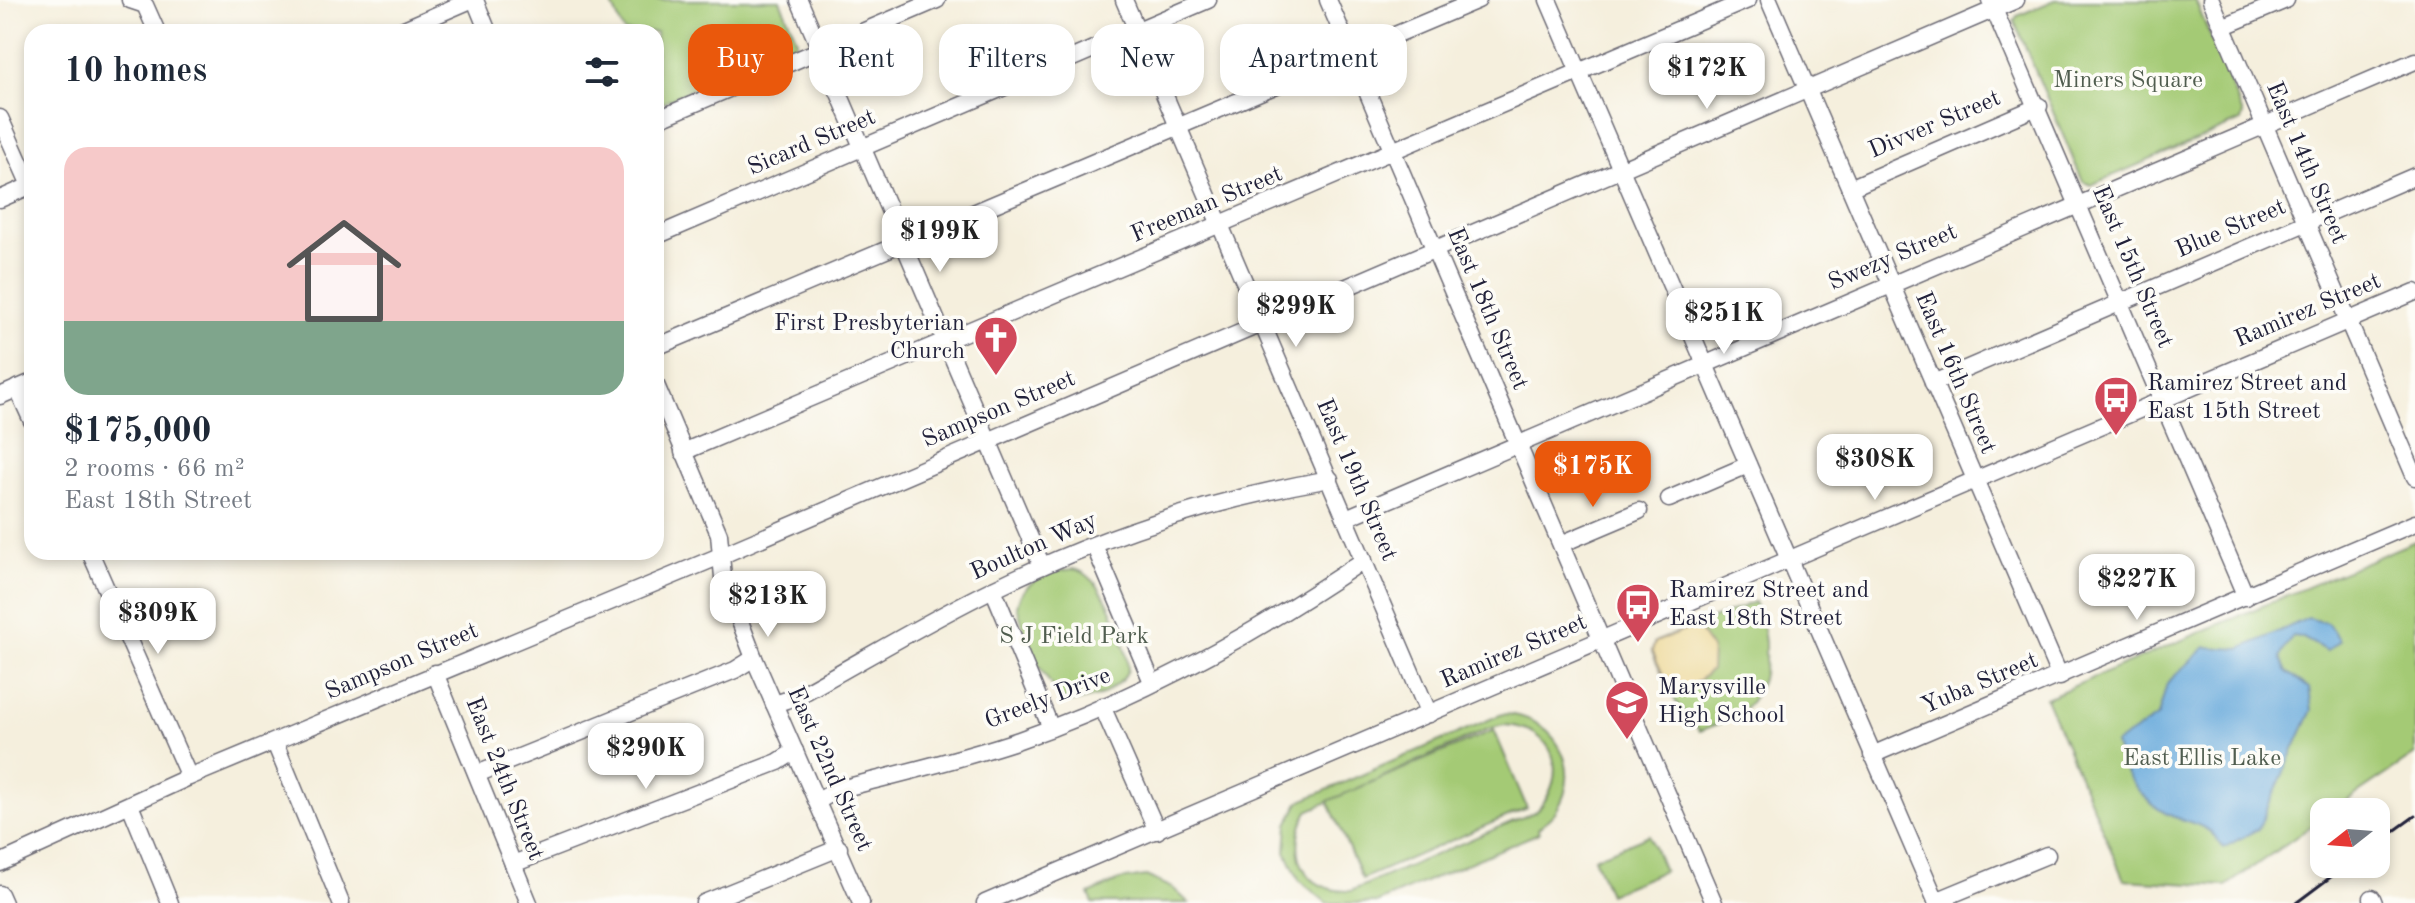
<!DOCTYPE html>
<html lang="en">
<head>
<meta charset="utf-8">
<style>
  :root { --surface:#fff; --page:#f2f2f3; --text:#1f2937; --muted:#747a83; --accent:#ea580c }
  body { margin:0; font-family:"Old Standard TT",serif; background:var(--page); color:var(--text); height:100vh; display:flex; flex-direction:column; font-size:30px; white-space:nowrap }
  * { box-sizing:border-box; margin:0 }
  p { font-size:26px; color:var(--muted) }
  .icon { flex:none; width:44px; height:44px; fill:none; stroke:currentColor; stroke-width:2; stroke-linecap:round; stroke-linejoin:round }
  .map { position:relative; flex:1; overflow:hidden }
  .side { position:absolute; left:24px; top:24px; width:640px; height:536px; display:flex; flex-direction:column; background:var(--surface); border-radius:24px; box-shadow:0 4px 12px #0003 }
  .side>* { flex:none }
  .banner { position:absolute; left:688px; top:24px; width:760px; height:72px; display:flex; gap:16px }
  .needle { width:52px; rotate:253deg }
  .fabs { position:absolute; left:2310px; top:798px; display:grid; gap:16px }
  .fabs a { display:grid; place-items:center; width:80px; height:80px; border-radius:16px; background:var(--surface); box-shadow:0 4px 12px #0003; font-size:40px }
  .price { position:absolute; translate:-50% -68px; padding:0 18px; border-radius:16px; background:#fff; color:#222; font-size:26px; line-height:52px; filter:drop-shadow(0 2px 4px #0008) }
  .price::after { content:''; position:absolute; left:50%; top:48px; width:24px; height:18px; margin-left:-12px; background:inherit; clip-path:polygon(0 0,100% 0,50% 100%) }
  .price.selected { background:var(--accent); color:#fff }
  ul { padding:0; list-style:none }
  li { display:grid; align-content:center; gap:16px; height:424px; padding:0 40px }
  li span { display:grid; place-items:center; height:248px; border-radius:24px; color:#555 }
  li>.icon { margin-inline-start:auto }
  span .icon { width:144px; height:144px; fill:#fffc; stroke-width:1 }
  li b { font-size:34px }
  h2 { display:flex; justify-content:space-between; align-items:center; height:96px; padding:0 40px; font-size:34px }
  .pill { padding:0 28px; border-radius:24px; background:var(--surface); box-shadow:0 4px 12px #0003; font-size:28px; line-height:72px }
  .pill.selected { background:var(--accent); color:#fff }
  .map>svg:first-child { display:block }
  .green { fill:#a4ca75; stroke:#637658; stroke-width:2; fill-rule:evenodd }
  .sand { fill:#eeda9e; stroke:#887e6c; stroke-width:2 }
  .water { fill:#66a9db; stroke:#44668b; stroke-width:2 }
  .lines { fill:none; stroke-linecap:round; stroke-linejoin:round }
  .minor-casing { stroke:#6c6a74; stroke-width:19 }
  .minor { stroke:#fff; stroke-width:16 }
  .rail { stroke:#22223b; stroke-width:3 }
  .labels { text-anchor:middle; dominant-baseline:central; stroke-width:7; stroke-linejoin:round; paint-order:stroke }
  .park-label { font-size:24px; fill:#505d4f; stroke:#fdfcf7 }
  .street-label { font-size:24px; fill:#22223b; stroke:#fdfcf7 }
  .poi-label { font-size:24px; fill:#22223b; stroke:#fdfcf7; text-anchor:start }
</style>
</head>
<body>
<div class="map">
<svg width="2415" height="903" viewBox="0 0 2415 903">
  <rect width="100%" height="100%" fill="#fdfcf7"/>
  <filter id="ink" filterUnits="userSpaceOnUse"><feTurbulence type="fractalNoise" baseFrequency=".0125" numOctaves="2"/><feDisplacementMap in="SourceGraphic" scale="16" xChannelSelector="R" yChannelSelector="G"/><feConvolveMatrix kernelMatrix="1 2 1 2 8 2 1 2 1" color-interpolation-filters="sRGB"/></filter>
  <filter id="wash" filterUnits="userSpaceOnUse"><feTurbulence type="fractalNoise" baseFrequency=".006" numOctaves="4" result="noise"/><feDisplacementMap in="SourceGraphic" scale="32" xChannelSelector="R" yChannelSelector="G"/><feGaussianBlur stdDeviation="1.8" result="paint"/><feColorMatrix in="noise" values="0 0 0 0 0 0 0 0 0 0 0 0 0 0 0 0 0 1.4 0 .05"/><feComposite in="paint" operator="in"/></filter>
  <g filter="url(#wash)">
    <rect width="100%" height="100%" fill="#f5efdd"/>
    <g class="green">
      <path d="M610,0H780L797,40L794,46L656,105V32H624Z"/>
      <path d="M2055,0H2195L2243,114L2241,121L2091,185L2083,182L2014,21L2017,16Z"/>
      <path d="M2415,541V755L2330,812H2324V817L2226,886L2124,880L2046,698Z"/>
      <path d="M1073,569C1104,573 1127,642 1128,670L1123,679L1103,695L1074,702L1060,699L1031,653L1017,606C1022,580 1050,571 1073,569Z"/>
      <path d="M1754,602C1769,634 1772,680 1745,708C1733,719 1715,725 1700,731L1677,704L1652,652L1655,642Z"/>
      <path d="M1502,714C1552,714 1586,767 1556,811C1551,818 1543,823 1538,829L1539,833L1376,903H1327L1299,880L1286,852L1288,824L1299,802ZM1504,725C1556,728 1570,774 1537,811L1351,891C1302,893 1286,851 1308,811L1488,729Z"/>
      <path d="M1494,730L1527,808L1362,879L1328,801Z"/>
      <path d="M1649,835L1664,871L1609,894L1594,858Z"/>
      <path d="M1146,876L1173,888L1189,903H1093L1089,894L1120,880Z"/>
    </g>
    <path class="sand" d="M1696,626L1712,649L1711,670L1694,684L1670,690L1652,651L1655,642Z"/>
    <path class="water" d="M2308,618L2327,623L2340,640L2327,651L2301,637L2292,636L2280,657L2287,672L2309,688L2312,710L2258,829L2223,848C2211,827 2199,825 2177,818C2148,809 2120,773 2115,744L2158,716L2167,683L2206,647L2240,649Z"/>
  </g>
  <g filter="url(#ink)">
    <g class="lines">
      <g class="minor-casing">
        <g id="minor">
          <path d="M130,0L145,5L157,32"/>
          <path d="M475,0L488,32"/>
          <path d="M799,0L1042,566"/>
          <path d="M1124,0L1429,714"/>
          <path d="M1328,0L1714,903"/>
          <path d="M1548,0L1937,903"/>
          <path d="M1769,0L2060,677"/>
          <path d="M1990,0L2246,597"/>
          <path d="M2211,0L2415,477"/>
          <path d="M2222,27L2286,0"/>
          <path d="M397,32L471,0"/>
          <path d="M0,118L32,190"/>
          <path d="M656,120L937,0"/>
          <path d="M1850,188L2039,106"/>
          <path d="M0,199L32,185"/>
          <path d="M656,236L1208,0"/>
          <path d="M656,347L1478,0"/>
          <path d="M1933,383L2415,176"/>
          <path d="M656,385L719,534L723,577L754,658L861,903"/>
          <path d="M17,388L32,421"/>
          <path d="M0,396L32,382"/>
          <path d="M683,452L1748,0"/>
          <path d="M1669,499L1748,465"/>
          <path d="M1346,518L2415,61"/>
          <path d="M1561,544L1639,511"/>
          <path d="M1094,545L1152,682"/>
          <path d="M90,552L189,777"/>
          <path d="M993,589L1051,728"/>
          <path d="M435,673L529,903"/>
          <path d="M774,704L796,697C862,661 927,621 995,588C1101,536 1214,499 1330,479"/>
          <path d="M1102,706L1157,831"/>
          <path d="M275,743L341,903"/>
          <path d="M1872,755L2415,523"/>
          <path d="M477,774L735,670L754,658"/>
          <path d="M818,801L837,790C897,774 960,760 1019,740C1142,697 1257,633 1364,560"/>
          <path d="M130,805L170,903"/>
          <path d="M0,863L189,777L720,556L2016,0"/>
          <path d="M513,864L778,762L795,751"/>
          <path d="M0,894L4,903"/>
          <path d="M2372,898L2374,903"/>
          <path d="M1936,901L2047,855"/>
          <path d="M704,903L839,848"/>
          <path d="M985,903L2415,292"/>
        </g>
      </g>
      <use href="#minor" class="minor"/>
      <g class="rail">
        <path d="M2376,844L2415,816"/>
        <path d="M2296,903L2348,864"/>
      </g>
    </g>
  </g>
  <defs>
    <g id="church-pin" transform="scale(2.3)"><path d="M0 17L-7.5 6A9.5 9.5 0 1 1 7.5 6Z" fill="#d1495b" stroke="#fdfcf7"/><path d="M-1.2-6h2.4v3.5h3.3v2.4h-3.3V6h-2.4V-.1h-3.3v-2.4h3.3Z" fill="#fff"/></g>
    <g id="bus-pin" transform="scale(2.3)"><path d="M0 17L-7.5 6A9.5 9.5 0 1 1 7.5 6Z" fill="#d1495b" stroke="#fdfcf7"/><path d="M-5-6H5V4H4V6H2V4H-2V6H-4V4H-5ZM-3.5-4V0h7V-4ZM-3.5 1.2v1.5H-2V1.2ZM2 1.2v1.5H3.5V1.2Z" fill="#fff"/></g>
    <g id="school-pin" transform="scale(2.3)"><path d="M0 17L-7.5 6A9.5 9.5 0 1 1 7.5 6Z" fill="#d1495b" stroke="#fdfcf7"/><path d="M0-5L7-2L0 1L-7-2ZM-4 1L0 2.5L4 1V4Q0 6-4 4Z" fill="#fff"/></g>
  </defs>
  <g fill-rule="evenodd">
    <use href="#church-pin" x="996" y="338"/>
    <use href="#bus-pin" x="2116" y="398"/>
    <use href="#bus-pin" x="1638" y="605"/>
    <use href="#school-pin" x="1627" y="702"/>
  </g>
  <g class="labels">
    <g class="park-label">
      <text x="2128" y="81">Miners Square</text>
      <text x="1074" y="637">S J Field Park</text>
      <text x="2202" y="759">East Ellis Lake</text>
    </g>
    <g class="street-label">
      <text transform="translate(1935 125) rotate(-23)">Divver Street</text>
      <text transform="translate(812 143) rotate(-23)">Sicard Street</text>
      <text transform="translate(2306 163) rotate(67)">East 14th Street</text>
      <text transform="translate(1207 205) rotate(-23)">Freeman Street</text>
      <text transform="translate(2231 229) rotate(-23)">Blue Street</text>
      <text transform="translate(1893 258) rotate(-23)">Swezy Street</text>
      <text transform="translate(2132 267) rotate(67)">East 15th Street</text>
      <text transform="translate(1487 309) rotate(67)">East 18th Street</text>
      <text transform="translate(2308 311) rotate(-23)">Ramirez Street</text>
      <text transform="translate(1955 373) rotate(67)">East 16th Street</text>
      <text transform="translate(999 410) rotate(-23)">Sampson Street</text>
      <text transform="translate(1356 480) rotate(67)">East 19th Street</text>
      <text transform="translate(1034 547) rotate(-24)">Boulton Way</text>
      <text transform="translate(1514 652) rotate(-23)">Ramirez Street</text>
      <text transform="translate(402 662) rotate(-23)">Sampson Street</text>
      <text transform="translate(1980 684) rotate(-23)">Yuba Street</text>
      <text transform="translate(1048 699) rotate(-21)">Greely Drive</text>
      <text transform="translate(829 769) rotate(66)">East 22nd Street</text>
      <text transform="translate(504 779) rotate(68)">East 24th Street</text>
    </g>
    <g class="poi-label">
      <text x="965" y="324" text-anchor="end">First Presbyterian<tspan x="965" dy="28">Church</tspan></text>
      <text x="2147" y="384">Ramirez Street and<tspan x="2147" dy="28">East 15th Street</tspan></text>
      <text x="1669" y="591">Ramirez Street and<tspan x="1669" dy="28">East 18th Street</tspan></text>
      <text x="1658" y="688">Marysville<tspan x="1658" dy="28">High School</tspan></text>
    </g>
  </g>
</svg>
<div class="fabs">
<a><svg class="needle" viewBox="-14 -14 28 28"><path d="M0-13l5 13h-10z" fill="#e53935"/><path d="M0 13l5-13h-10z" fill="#747a83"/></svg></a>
</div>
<b class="price" style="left:1707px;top:111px">$172K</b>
<b class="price" style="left:940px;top:274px">$199K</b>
<b class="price" style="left:1296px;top:349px">$299K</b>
<b class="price" style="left:1724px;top:356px">$251K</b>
<b class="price" style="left:1875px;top:502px">$308K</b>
<b class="price selected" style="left:1593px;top:509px">$175K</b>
<b class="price" style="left:2137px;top:622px">$227K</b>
<b class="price" style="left:768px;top:639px">$213K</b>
<b class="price" style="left:158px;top:656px">$309K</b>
<b class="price" style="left:646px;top:791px">$290K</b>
<div class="banner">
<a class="pill selected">Buy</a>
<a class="pill">Rent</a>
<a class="pill">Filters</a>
<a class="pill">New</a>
<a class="pill">Apartment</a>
</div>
<section class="side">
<h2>10 homes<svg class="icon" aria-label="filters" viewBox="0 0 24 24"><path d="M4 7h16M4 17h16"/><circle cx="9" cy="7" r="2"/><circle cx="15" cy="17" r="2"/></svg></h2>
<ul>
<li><span style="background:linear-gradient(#f6c9c9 70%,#7fa58c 0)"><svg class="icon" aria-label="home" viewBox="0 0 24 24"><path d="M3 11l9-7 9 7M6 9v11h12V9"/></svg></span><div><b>$175,000</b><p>2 rooms · 66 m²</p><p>East 18th Street</p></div></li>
</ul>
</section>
</div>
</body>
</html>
